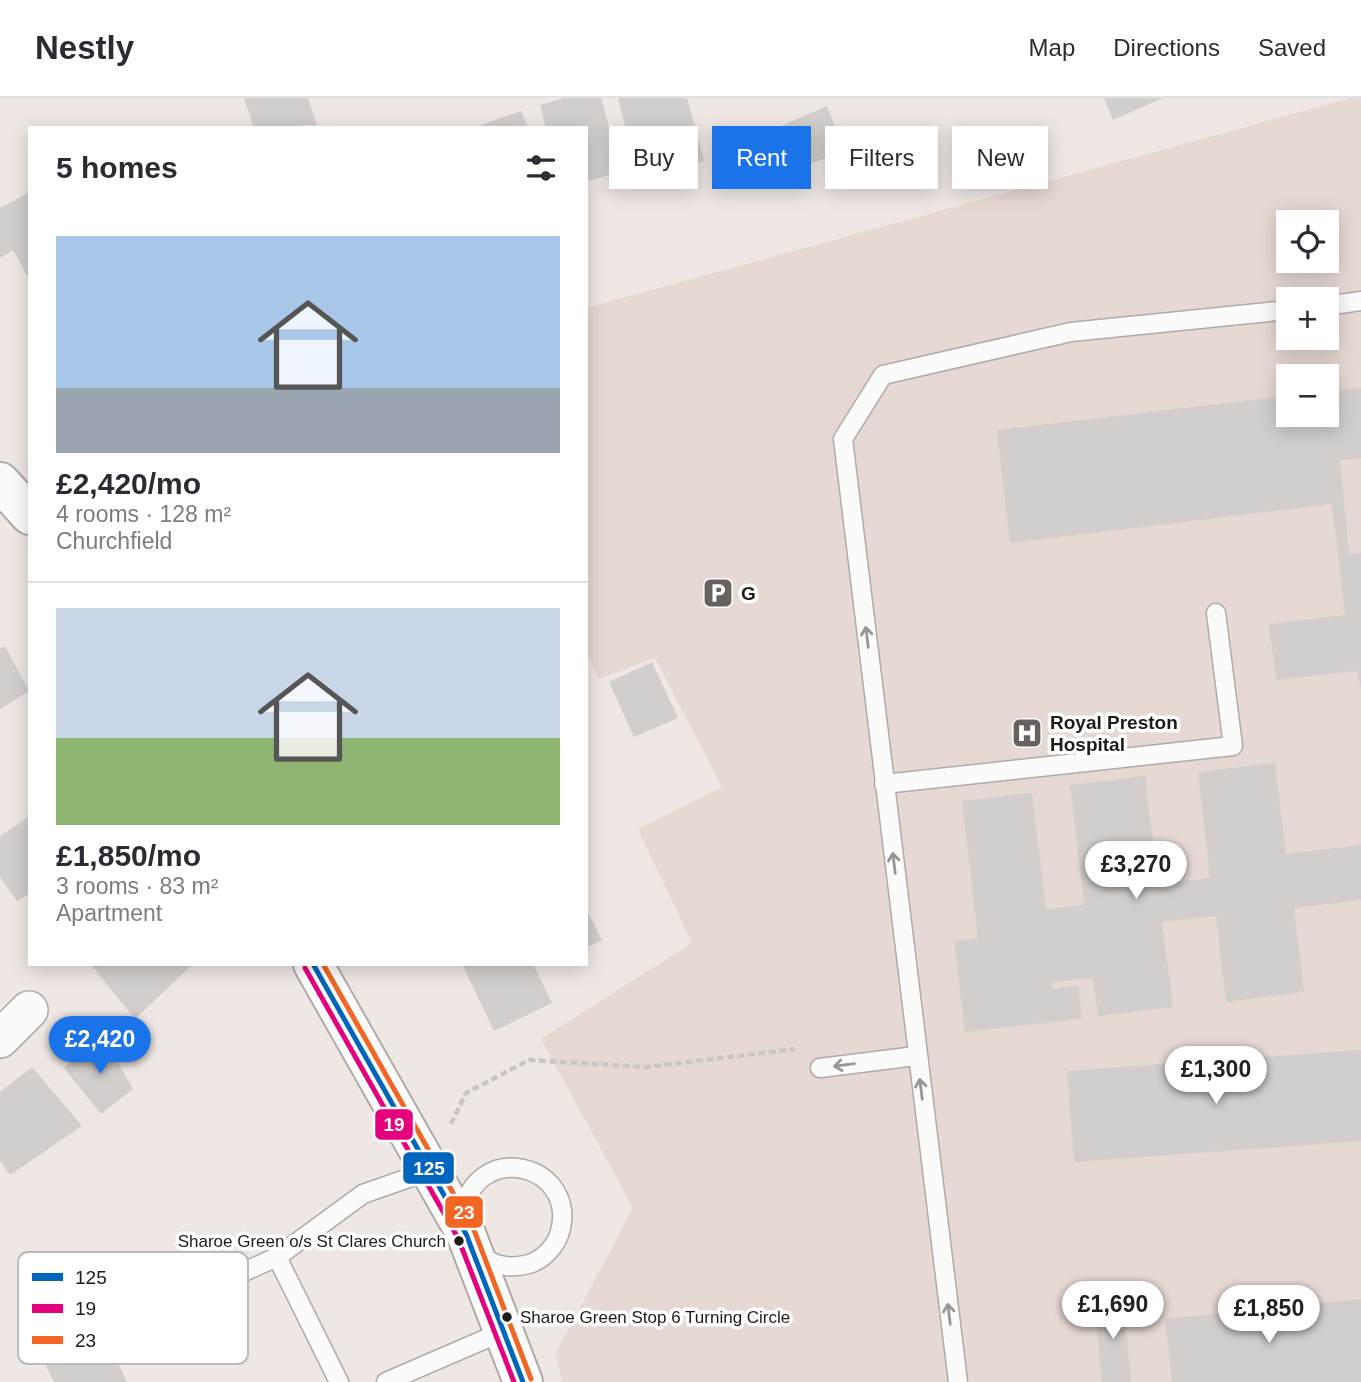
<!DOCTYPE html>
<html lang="en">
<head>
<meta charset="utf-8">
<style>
  :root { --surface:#fff; --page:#f7f7f7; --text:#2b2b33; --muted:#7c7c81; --line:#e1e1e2; --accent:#1a73e8 }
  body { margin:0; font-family:Helvetica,sans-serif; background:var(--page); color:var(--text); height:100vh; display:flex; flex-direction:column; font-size:26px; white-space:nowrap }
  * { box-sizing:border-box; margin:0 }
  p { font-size:23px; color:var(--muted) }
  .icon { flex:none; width:38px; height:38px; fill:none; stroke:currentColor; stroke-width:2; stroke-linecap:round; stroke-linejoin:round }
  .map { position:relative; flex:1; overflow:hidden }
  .drawer { position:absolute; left:28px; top:28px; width:560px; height:840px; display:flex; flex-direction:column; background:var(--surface); border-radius:0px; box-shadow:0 4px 18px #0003 }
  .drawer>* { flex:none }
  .banner { position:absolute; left:609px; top:28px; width:646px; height:63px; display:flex; gap:14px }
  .controls { position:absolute; left:1276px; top:112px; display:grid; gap:14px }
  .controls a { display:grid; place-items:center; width:63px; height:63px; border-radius:0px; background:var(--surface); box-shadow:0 4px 18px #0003; font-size:35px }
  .price { position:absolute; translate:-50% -60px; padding:0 16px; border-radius:24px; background:#fff; color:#222; font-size:23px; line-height:46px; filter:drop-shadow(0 2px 4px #0008) }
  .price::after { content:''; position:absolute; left:50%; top:42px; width:21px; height:16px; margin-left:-10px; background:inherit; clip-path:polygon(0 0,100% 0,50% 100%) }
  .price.current { background:var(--accent); color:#fff }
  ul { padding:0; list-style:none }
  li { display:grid; align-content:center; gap:14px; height:371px; padding:0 28px }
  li+li { border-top:2px solid var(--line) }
  li span { display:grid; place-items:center; height:217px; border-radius:0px; color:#555 }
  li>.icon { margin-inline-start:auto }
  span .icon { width:126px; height:126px; fill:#fffc; stroke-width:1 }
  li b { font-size:30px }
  h2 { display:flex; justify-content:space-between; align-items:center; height:84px; padding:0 28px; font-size:30px }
  .tag { padding:0 24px; border-radius:0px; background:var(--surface); box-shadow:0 4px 18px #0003; font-size:24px; line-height:63px }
  .tag.current { background:var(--accent); color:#fff }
  header { display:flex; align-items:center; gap:42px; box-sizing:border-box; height:98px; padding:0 35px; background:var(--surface); border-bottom:2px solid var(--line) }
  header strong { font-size:33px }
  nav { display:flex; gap:38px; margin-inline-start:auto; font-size:24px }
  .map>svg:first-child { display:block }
  .built { fill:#e6d8d2; fill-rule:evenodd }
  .building { fill:#d2cecb }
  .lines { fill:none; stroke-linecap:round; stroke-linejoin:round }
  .lane-casing { stroke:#b0aaa8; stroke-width:21 }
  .street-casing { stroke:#b0aaa8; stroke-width:40 }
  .secondary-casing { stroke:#b0aaa8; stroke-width:42 }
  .path { stroke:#c9c7c5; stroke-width:4.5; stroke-dasharray:7 3.5; stroke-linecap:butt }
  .lane { stroke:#fcfbfb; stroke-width:18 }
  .street { stroke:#fcfbfb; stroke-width:37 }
  .secondary { stroke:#fcfbfb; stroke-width:38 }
  .bus-1-casing { stroke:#fff; stroke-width:10 }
  .bus-2-casing { stroke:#fff; stroke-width:10 }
  .bus-3-casing { stroke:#fff; stroke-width:10 }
  .bus-1 { stroke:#0065bd; stroke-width:5 }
  .bus-2 { stroke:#e5007d; stroke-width:5 }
  .bus-3 { stroke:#f26522; stroke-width:5 }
  .oneway { stroke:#989695 }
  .bus-dot { fill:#1e1a18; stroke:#fff; stroke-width:2.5 }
  .labels { text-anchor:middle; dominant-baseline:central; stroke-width:7; stroke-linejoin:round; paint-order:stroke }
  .bus-label { font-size:17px; fill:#1e1a18; stroke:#fff; text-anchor:end }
  .poi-label { font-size:19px; font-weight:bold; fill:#1e1a18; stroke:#fff; text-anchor:start }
  .key { fill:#fff; stroke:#bcbaba; stroke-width:2 }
  .key-label { font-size:19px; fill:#1e1a18 }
  .line-badge { stroke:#fff; stroke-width:2.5 }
  .badge-label { font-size:19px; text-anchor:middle; font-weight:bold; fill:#fff }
</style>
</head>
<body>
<header>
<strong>Nestly</strong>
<nav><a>Map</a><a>Directions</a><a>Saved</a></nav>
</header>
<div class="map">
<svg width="1361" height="1284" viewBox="0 0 1361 1284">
  <rect width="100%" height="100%" fill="#eee7e4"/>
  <path class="built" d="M1351,0H1361V1284H562L556,1255L633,1110L541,941L692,845L638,731L722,689L655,560L599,581L586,554V210ZM1288,124H1326V163H1288ZM1288,201H1326V240H1288ZM1288,278H1326V317H1288Z"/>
  <g class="building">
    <path d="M244,0H308L317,27L254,30Z"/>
    <path d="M564,0H601L621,73L586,84V30H546L540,7Z"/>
    <path d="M618,0H687L704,63L640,87Z"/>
    <path d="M1104,0H1163L1113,22Z"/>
    <path d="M827,8L845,53L748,89L730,50Z"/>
    <path d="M521,13L528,30H475V29Z"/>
    <path d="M30,94V183L13,152L0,160V110Z"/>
    <path d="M1361,290V360L1340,362L1349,456L1361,455V591L1357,573L1276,582L1269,526L1345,517L1332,406L1010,445L997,332L1288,298V317H1326V294Z"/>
    <path d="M5,548L29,593L0,611V551Z"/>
    <path d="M652,564L678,620L634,639L609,584Z"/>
    <path d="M1275,665L1286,756L1361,747V802L1294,810L1304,894L1226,904L1216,818L1162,824L1173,909L1098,918L1093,880L1052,884V891L1078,888L1082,921L965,934L954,843L978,840L962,703L1032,695L1046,811L1084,807L1070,687L1145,678L1158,786L1210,780L1198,674Z"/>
    <path d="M30,718V795L17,803L0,779V738Z"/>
    <path d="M586,810L602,842L586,850Z"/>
    <path d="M94,866H193L135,921L92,868Z"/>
    <path d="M462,866H533L552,905L494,933Z"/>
    <path d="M103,939L133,991L101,1016L64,970Z"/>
    <path d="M1361,952V1043L1074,1064L1067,973Z"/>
    <path d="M32,969L82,1028L10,1077L0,1063V994Z"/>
    <path d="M1123,1201L1131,1284H1102L1094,1205Z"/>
    <path d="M1361,1201V1284H1172L1165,1221Z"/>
    <path d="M103,1235L127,1284H54L44,1264Z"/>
  </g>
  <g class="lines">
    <g class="lane-casing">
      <g id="lane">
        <path d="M1326,208L1361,203"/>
        <path d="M884,686L1233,648L1216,515"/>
        <path d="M820,970L916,958"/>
        <path d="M462,1119C473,1038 582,1066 559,1137C554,1150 542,1162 529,1166C511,1171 493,1168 479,1156"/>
        <path d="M277,1159L339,1284"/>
        <path d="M137,1222L277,1159L363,1096L431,1072"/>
        <path d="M386,1284L504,1233"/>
        <path d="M958,1284L843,341L883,277L1071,234L1288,212"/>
      </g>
    </g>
    <g class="street-casing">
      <path id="street" d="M0,941L29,912"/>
    </g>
    <g class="secondary-casing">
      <g id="secondary">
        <path d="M0,384L30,417"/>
        <path d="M313,866L466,1136L523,1284"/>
      </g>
    </g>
    <path class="path" d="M451,1026L466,995L529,962L646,969L795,951"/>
    <use href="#lane" class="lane"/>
    <use href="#street" class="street"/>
    <use href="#secondary" class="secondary"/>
    <g class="bus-1-casing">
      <path id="bus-1" d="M313,866L466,1136L523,1284"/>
    </g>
    <g class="bus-2-casing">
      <path id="bus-2" d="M305,870L458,1140L514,1284"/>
    </g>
    <g class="bus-3-casing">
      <path id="bus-3" d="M323,866L474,1132L531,1281"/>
    </g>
    <use href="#bus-1" class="bus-1"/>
    <use href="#bus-2" class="bus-2"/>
    <use href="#bus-3" class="bus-3"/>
  </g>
  <defs><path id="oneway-shaft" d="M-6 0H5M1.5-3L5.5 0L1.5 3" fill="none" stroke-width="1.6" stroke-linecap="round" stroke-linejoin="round" transform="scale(1.75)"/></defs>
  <g class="oneway">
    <use href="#oneway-shaft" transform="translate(867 539) rotate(-97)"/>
    <use href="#oneway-shaft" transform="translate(894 765) rotate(-97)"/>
    <use href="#oneway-shaft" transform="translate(844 967) rotate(173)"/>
    <use href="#oneway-shaft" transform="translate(921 991) rotate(-97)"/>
    <use href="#oneway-shaft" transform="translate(949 1216) rotate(-97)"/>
  </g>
  <defs>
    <g id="parking-square" transform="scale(1.575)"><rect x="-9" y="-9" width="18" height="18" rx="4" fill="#67625f" stroke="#fff"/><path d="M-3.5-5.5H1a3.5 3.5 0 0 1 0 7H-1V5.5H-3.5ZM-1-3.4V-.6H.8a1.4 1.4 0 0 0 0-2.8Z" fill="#fff"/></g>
    <g id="hospital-square" transform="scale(1.575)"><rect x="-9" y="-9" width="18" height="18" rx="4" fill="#67625f" stroke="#fff"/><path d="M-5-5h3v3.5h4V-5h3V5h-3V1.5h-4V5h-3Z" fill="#fff"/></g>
  </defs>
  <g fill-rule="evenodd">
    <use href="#parking-square" x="718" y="495"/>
    <use href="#hospital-square" x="1027" y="635"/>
  </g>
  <g class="bus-dot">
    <circle cx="459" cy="1143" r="6"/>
    <circle cx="507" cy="1219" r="6"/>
  </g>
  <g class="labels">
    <g class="bus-label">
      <text x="446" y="1143">Sharoe Green o/s St Clares Church</text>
      <text x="520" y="1219" text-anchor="start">Sharoe Green Stop 6 Turning Circle</text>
    </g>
    <g class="poi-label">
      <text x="741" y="495">G</text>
      <text x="1050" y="624">Royal Preston<tspan x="1050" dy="22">Hospital</tspan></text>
    </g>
  </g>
  <rect x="18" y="1154" width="230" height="112" rx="10" class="key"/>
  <rect x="32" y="1175" width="31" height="8" fill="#0065bd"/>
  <rect x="32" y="1206" width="31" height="9" fill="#e5007d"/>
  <rect x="32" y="1238" width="31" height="8" fill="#f26522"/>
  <g class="key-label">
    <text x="75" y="1186">125</text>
    <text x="75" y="1217">19</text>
    <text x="75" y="1249">23</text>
  </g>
  <g class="line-badge">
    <rect x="374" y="1010" width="40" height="33" rx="7" fill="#e5007d"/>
    <rect x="402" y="1053" width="53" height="34" rx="7" fill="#0065bd"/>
    <rect x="444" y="1097" width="40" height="34" rx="7" fill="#f26522"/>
  </g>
  <g class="badge-label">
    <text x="394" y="1033">19</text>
    <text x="429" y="1077">125</text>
    <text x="464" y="1121">23</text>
  </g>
</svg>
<div class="controls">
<a><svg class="icon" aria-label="locate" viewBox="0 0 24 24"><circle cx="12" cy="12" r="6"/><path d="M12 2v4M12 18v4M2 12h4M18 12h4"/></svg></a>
<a>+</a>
<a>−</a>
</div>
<b class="price" style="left:1136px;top:803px">£3,270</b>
<b class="price current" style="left:100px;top:978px">£2,420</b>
<b class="price" style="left:1216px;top:1008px">£1,300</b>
<b class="price" style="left:1113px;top:1243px">£1,690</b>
<b class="price" style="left:1269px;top:1247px">£1,850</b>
<div class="banner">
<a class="tag">Buy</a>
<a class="tag current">Rent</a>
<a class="tag">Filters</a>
<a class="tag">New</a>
</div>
<section class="drawer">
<h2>5 homes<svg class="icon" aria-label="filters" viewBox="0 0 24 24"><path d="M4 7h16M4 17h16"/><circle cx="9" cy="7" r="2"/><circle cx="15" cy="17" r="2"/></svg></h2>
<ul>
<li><span style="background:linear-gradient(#a9c7e8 70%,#9aa5b1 0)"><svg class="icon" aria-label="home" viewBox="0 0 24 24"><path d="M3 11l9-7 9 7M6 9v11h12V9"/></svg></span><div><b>£2,420/mo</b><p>4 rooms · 128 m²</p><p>Churchfield</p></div></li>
<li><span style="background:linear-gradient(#c9d6e8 60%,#8fb573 0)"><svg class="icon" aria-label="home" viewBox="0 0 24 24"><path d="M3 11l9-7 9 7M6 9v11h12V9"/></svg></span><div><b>£1,850/mo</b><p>3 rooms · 83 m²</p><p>Apartment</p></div></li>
</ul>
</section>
</div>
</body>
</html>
